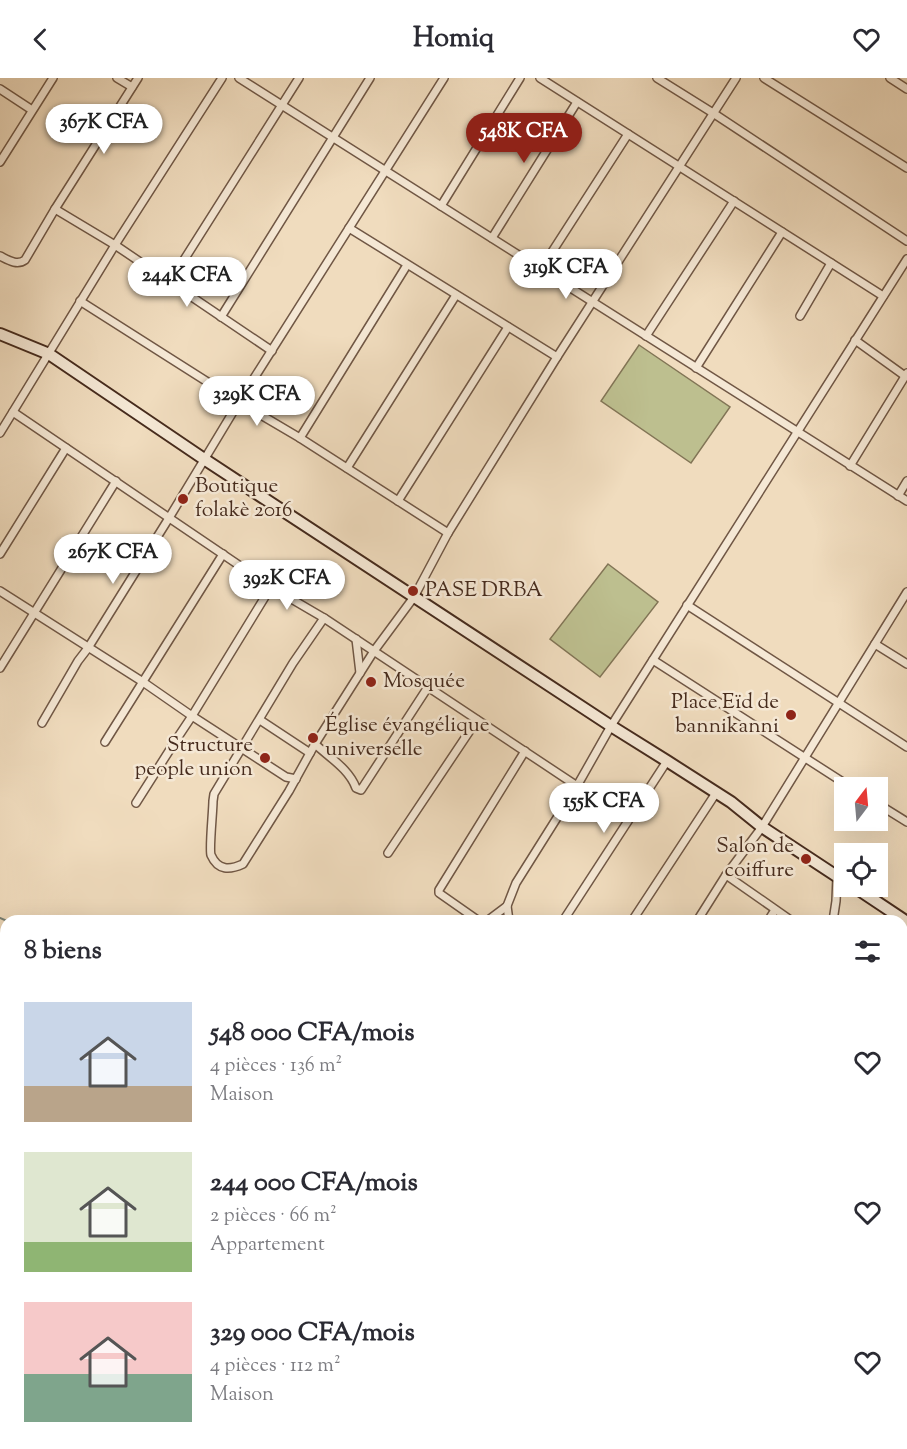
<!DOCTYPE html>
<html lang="fr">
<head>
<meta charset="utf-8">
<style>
  :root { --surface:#fff; --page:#f7f7f7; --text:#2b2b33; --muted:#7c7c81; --accent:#8f2418 }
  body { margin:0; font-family:"Sorts Mill Goudy",serif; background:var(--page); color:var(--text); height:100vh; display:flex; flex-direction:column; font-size:22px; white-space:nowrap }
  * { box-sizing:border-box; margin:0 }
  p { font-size:20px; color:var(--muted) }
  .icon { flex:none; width:33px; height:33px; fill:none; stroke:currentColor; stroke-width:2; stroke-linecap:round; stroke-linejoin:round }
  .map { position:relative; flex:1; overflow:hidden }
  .sheet { position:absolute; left:0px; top:837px; width:908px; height:534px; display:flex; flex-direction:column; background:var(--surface); border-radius:18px 18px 0 0; box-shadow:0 6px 24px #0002 }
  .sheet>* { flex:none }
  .needle { width:39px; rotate:16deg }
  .buttons { position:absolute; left:834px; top:699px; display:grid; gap:12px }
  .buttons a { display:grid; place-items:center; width:54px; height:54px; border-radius:0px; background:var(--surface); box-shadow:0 6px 24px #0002; font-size:30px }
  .price { position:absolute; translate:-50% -51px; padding:0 14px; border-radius:21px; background:#fff; color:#222; font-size:20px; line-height:39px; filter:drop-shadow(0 2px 3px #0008) }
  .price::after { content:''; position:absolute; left:50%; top:36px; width:18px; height:14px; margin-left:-9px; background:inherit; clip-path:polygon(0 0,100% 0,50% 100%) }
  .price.on { background:var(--accent); color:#fff }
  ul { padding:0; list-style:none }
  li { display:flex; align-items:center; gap:18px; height:150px; padding:0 24px }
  li span { display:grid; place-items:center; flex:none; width:168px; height:120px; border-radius:0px; color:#555 }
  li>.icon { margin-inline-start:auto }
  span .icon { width:72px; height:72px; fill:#fffc; stroke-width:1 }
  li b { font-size:26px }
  h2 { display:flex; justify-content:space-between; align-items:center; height:72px; padding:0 24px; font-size:26px }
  header { display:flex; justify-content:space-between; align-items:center; height:78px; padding:0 24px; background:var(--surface); font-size:27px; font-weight:800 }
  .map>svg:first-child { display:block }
  .green { fill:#bdbf8f; stroke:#827556; stroke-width:1.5 }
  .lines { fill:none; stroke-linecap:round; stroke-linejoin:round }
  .stream { stroke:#788275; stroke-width:2 }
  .street-casing { stroke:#705745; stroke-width:10 }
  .secondary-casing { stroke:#462b1d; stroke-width:14 }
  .street { stroke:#f5e8d5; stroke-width:7 }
  .secondary { stroke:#f5e8d5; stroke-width:10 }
  .poi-dot { fill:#8f2418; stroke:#f5e8d5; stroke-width:2 }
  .labels { text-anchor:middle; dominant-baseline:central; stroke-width:5; stroke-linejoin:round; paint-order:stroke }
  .poi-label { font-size:21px; fill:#462b1d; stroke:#f5e8d5; text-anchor:start }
</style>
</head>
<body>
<header><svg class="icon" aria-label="back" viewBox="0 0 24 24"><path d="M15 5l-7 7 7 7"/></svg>Homiq<svg class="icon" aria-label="heart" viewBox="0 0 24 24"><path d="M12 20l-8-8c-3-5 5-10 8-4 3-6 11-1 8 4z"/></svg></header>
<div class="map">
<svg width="907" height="1371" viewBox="0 0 907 1371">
  <rect width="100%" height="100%" fill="#f0dcbe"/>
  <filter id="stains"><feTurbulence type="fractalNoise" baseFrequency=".00333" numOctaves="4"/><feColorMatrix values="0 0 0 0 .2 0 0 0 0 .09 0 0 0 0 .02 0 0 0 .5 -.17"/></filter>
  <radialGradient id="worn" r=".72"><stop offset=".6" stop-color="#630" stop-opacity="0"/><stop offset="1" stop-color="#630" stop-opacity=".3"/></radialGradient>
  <g class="green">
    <path d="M639,267L730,329L691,385L601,323Z"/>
    <path d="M608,486L658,524L600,599L550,561Z"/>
  </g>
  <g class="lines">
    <g class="stream">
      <path d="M0,840L7,843"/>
      <path d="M883,1365L886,1368L892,1371"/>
    </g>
    <g class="street-casing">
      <g id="street">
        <path d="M117,0L132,9"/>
        <path d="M239,0L907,423"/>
        <path d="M540,0L883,218"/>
        <path d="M657,0L713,35L907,163"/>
        <path d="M764,0L907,90"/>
        <path d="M890,0L907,11"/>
        <path d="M0,11L32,32"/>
        <path d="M0,84L53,0"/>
        <path d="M441,128L520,0"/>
        <path d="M55,131L115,167L272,273"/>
        <path d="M349,150L557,279"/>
        <path d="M492,160L577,24"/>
        <path d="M0,178C8,182 17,188 25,182L55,131L138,0"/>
        <path d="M541,191L628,56"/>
        <path d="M170,204L299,0"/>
        <path d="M80,223L239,324L300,360L448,455"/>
        <path d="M800,238L831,185"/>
        <path d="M221,239L370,0"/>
        <path d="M646,258L734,123"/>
        <path d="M855,262L905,298"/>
        <path d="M696,290L782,154"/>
        <path d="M13,334L271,509L324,540L577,708"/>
        <path d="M0,355L115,167L222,0"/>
        <path d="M300,360L407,187"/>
        <path d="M850,388L907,295"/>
        <path d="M347,390L456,217"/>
        <path d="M898,418L907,403"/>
        <path d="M398,423L508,249"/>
        <path d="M0,476L66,370"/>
        <path d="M0,513L143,604L192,638L286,699L296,701"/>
        <path d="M687,527L907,669"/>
        <path d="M324,540L293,585L214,716L213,723C213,733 209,771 211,777C218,793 230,792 243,786L289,713L315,666L374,573L414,519L448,455L557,279L736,0"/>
        <path d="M356,561L360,595"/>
        <path d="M875,566L907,586"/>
        <path d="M653,582L852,710"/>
        <path d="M0,590L116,403"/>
        <path d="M260,642L310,675"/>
        <path d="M42,645L78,583L88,570L169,440L239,324L444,0"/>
        <path d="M105,664L223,476"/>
        <path d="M315,666C330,680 349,691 356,710L361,712L428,609"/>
        <path d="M136,725L176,662L192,638L271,509"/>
        <path d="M878,726L907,744"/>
        <path d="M388,775L477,642"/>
        <path d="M726,797L792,843"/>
        <path d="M507,828L509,843"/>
        <path d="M479,843L439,815V812L525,673"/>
        <path d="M487,843L507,828L516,805L577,708L611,648L907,181"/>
        <path d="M563,843L667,683"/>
        <path d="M632,843L716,715"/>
        <path d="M697,843L726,797L762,749L907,514"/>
        <path d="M768,843L775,832"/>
        <path d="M833,843L836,823L837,798"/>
        <path d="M902,921L907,925"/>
        <path d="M902,1088L907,1079"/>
        <path d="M0,1101L6,1104"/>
        <path d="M902,1138L907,1141"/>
        <path d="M565,1365L576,1371"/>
        <path d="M342,1371L346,1365"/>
      </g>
    </g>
    <g class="secondary-casing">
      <g id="secondary">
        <path d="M0,256L49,276L204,381L611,648L667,683L731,724L762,749L844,803"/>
        <path d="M853,808L907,844"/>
        <path d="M902,966L907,957"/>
        <path d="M852,1365L853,1371"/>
      </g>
    </g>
    <use href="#street" class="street"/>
    <use href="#secondary" class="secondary"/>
  </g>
  <g class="poi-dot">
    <circle cx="183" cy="421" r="6"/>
    <circle cx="413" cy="513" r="6"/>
    <circle cx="371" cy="604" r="6"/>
    <circle cx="791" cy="637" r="6"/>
    <circle cx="313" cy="660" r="6"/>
    <circle cx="265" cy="680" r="6"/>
    <circle cx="806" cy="781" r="6"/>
  </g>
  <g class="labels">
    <g class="poi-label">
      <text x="195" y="409">Boutique<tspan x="195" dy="24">folakè 2016</tspan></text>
      <text x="425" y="513">PASE DRBA</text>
      <text x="383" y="604">Mosquée</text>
      <text x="779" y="625" text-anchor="end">Place Eïd de<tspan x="779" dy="24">bannikanni</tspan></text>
      <text x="325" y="648">Église évangélique<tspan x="325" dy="24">universelle</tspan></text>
      <text x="253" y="668" text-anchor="end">Structure<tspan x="253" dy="24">people union</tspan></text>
      <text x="794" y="769" text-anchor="end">Salon de<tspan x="794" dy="24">coiffure</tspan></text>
    </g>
  </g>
  <rect width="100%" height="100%" filter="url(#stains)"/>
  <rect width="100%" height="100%" fill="url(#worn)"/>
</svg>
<div class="buttons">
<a><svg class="needle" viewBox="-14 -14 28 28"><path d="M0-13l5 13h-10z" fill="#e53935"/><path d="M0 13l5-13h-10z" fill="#7c7c81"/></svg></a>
<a><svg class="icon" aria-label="locate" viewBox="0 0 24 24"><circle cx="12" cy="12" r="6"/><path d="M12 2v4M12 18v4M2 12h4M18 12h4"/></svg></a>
</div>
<b class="price" style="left:104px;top:77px">367K CFA</b>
<b class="price on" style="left:524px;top:86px">548K CFA</b>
<b class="price" style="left:566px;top:222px">319K CFA</b>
<b class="price" style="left:187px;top:230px">244K CFA</b>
<b class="price" style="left:257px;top:349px">329K CFA</b>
<b class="price" style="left:113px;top:507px">267K CFA</b>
<b class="price" style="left:287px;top:533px">392K CFA</b>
<b class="price" style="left:604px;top:756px">155K CFA</b>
<section class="sheet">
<h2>8 biens<svg class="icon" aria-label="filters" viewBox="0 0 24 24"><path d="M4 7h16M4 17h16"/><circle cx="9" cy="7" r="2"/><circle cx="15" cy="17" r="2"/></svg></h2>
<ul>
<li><span style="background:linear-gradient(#c9d6e8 70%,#b9a48a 0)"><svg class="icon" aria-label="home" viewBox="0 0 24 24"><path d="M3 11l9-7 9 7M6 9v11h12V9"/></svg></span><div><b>548 000 CFA/mois</b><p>4 pièces · 136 m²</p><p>Maison</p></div><svg class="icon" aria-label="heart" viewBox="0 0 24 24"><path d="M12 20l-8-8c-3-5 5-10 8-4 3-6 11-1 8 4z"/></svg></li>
<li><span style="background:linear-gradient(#dfe7d0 75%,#8fb573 0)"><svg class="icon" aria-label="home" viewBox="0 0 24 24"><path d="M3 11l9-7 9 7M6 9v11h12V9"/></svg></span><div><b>244 000 CFA/mois</b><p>2 pièces · 66 m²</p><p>Appartement</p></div><svg class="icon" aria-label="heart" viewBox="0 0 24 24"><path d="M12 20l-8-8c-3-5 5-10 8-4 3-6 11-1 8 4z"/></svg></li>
<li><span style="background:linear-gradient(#f6c9c9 60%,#7fa58c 0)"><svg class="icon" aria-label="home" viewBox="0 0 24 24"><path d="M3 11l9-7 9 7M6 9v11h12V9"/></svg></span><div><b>329 000 CFA/mois</b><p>4 pièces · 112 m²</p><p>Maison</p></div><svg class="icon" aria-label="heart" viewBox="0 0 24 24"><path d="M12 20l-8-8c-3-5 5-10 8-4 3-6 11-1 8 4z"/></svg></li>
</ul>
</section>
</div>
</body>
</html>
